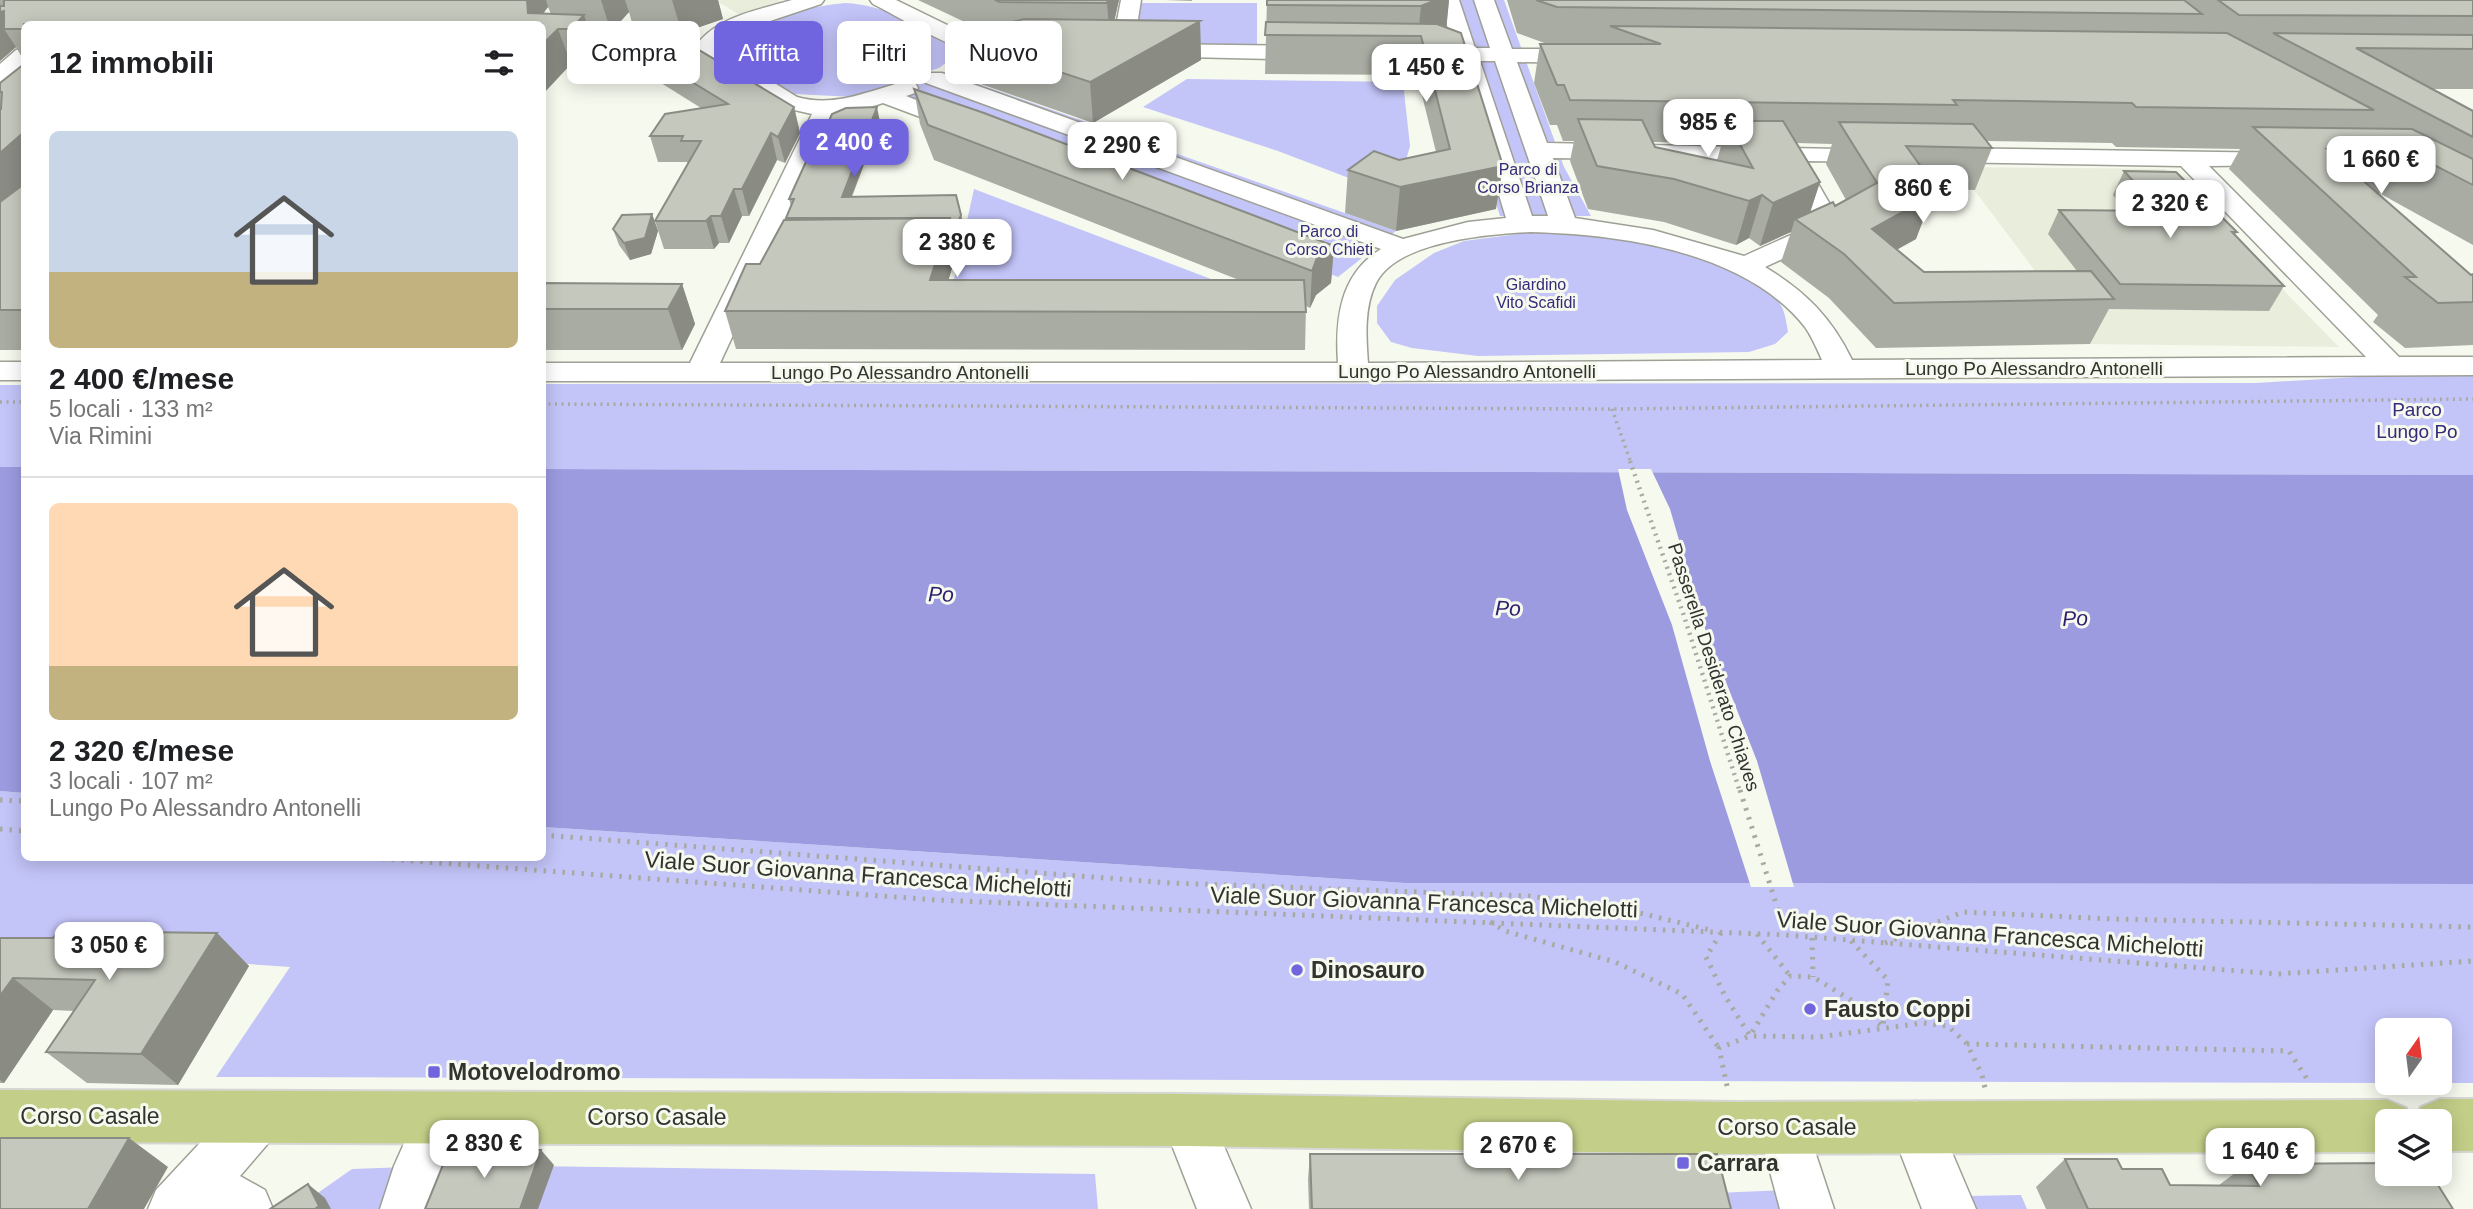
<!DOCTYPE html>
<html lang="it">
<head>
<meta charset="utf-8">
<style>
  :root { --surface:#fff; --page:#f2f2f2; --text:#202124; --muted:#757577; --line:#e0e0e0; --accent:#7164df }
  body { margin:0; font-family:Arial,sans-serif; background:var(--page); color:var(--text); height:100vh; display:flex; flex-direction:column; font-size:26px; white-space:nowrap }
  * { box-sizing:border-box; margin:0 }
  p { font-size:23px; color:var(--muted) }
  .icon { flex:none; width:38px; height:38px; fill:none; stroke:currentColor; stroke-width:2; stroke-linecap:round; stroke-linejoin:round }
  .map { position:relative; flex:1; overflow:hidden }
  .side { position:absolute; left:21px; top:21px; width:525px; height:840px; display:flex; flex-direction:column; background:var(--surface); border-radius:10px; box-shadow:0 4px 18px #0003 }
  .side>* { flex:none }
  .banner { position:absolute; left:567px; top:21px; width:665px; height:63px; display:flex; gap:14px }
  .needle { width:46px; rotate:14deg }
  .controls { position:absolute; left:2375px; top:1018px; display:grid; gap:14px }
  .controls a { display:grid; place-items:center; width:77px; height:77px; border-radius:10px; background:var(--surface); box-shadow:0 4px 18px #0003; font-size:35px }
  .price { position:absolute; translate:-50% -60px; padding:0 16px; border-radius:14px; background:#fff; color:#222; font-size:23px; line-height:46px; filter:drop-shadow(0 2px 4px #0008) }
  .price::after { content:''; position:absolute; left:50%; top:42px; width:21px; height:16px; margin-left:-10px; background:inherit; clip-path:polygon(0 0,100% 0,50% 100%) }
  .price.current { background:var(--accent); color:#fff }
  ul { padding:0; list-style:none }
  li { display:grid; align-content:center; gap:14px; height:371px; padding:0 28px }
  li+li { border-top:2px solid var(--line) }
  li span { display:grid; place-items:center; height:217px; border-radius:10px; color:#555 }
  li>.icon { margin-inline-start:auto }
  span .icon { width:126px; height:126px; fill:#fffc; stroke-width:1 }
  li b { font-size:30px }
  h2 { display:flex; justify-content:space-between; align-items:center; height:84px; padding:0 28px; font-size:30px }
  .chip { padding:0 24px; border-radius:10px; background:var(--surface); box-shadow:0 4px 18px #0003; font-size:24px; line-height:63px }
  .chip.current { background:var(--accent); color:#fff }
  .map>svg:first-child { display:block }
  .built { fill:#e9eddb }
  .green { fill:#c3c4f8 }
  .water { fill:#9c9be0 }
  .pier { fill:#f6f9ee }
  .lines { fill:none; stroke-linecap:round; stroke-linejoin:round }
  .minor-casing { stroke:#9ea096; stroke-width:3 }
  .major-casing { stroke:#d6d6d5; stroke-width:4 }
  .path-far2 { stroke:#a8aaa1; stroke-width:3.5; stroke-dasharray:2 4.5; stroke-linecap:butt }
  .path-far1 { stroke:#a8aaa1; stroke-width:4.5; stroke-dasharray:2 5; stroke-linecap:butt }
  .path { stroke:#a8aaa1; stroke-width:5; stroke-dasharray:2.5 7; stroke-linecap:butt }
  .minor { fill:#fff; fill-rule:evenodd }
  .major { fill:#c3cf88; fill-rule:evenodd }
  .wall { fill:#a9aca3; fill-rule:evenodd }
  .shaded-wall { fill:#8a8c84 }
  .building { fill:#c5c8bd; stroke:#8a8c84; stroke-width:2 }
  .poi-dot { fill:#7164df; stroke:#f6f9ee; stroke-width:2.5 }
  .labels { text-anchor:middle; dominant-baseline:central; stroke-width:6; stroke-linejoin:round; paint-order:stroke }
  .far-park-label { font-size:16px; fill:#362b7a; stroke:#f6f9ee }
  .street-label { font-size:19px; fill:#32332e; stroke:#f6f9ee }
  .park-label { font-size:19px; fill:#362b7a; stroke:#f6f9ee }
  .water-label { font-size:21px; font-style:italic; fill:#2d1f6e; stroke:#f6f9ee }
  .near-street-label { font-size:23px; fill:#32332e; stroke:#f6f9ee }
  .near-poi-label { font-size:23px; font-weight:bold; fill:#32332e; stroke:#f6f9ee; text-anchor:start }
</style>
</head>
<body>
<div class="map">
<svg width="2473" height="1209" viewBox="0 0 2473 1209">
  <rect width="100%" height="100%" fill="#f6f9ee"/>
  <g class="built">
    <path d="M715,0H778L783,2L740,15Z"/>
    <path d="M1957,167L2165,169L2339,347L2090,344Z"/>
  </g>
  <g class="green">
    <path d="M1433,0H1504L1564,167L1591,216H1500Z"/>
    <path d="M845,3C883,5 924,24 955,48L954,57L939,68L853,97L795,94L732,57L727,51L728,43C751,19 813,6 845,3Z"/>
    <path d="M1138,3H1257V44L1131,45Z"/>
    <path d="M947,73L1396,231L1338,277L885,96Z"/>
    <path d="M1187,79L1403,82L1410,146L1406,160L1362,183L1278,151L1143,107Z"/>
    <path d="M974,189L1240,290L949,302Z"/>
    <path d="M1534,232C1605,234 1684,244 1747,280C1757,286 1771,292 1778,301C1785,309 1786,321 1788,332L1775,344L1749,352L1478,356L1412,348L1391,342L1377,323V306L1395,280L1434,253L1464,241Z"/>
    <path d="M2473,370V475L543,469V384L2256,383Z"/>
    <rect x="0" y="385" width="24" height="82"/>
    <path d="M0,791L24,793V858H542L543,827L1405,883L2473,884V1083H2440V1031H2387V1083L216,1077L290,967L0,946Z"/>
    <path d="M463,1165L1095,1174L1098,1209H295L352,1169Z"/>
    <path d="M1786,1190L1791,1209H1720L1716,1193Z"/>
    <path d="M2021,1195L2027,1209H1972L1967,1196Z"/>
  </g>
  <g class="water">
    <path d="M0,467H24V793L0,791Z"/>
    <path d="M542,469L2473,475V884L1405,883L543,827Z"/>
  </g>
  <path class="pier" d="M1618,469H1651L1670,509L1704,626L1757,761L1794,887H1751L1710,761L1672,625L1627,510Z"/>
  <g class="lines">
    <g class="minor-casing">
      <g id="minor">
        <path d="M792,0H824L821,4L743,30L717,47L797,97C836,108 870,90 907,81L915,83L918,88L915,93L906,96L971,121L975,126L971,131L963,133L883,103L847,114H836L720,363H1338C1335,319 1340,274 1381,249L926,83L923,78L926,73H942L1403,239L1468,222L1506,218L1458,61L1411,59L1408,54L1411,49L1454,48L1439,0H1459L1475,48H1490L1474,0H1494L1512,49H1589L1597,51L1600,56L1597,61L1589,63L1517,62L1547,143L1888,150L1891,155L1888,160L1879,162L1805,161L1843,227L1839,233L1765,267C1805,291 1832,318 1852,360L2366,357L2181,166L1940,162L1931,160L1928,155L1931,150L1940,148L2285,153L2294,155L2297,160L2294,165L2209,166L2399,357H2473V375L1354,381H542V363H690L812,114L781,107L694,49C713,17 759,10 792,0ZM1480,61H1495L1548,216H1532ZM1553,158L1780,161L1815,224L1744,256L1653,230L1575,218ZM1530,232C1620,234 1745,251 1805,327C1812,337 1817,349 1822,360L1368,363C1366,337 1364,307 1376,283C1397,241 1489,234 1530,232Z"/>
        <path d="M870,0H896L984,43L1023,44L1026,49L1023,54C972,66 917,26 873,4Z"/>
        <path d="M1121,0H1141L1133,51L1130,56H1114L1111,51Z"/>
        <path d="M542,34L663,35L671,36L674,41L671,46L663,47L542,46Z"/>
        <path d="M1150,44L1316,46L1324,48L1327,53L1324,58L1316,60L1142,56L1139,51L1142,46Z"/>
        <path d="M24,48V66L8,80L0,82V64L16,50Z"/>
        <rect x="0" y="362" width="24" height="18"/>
        <path d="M259,1091L277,1099L284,1116L277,1133L240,1176L265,1190L273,1209H148L156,1190L241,1099Z"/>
        <path d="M441,1093L459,1101L466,1118L446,1167L434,1209H380L394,1166L423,1101Z"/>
        <path d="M1187,1095L1205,1102L1251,1209H1197L1162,1120L1169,1102Z"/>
        <path d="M1915,1101L1933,1108L1976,1209H1922L1890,1126L1897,1108Z"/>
        <path d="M1783,1102L1801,1109L1834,1209H1780L1758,1127L1765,1109Z"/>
      </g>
    </g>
    <g class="major-casing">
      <g id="major">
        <path d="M0,1090L1187,1094L1735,1102L2387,1100L2406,1108L2412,1122H2387V1152L1735,1154L1187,1146L0,1142Z"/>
        <path d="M2440,1099H2473V1151H2440V1122H2415L2421,1107Z"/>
      </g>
    </g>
    <g class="path-far2">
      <path d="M0,402H24"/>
      <path d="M542,404L1612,409L2473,399"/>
      <path d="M1612,409L1631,463"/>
    </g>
    <path class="path-far1" d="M1630,461L1683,613L1740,792"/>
    <g class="path">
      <path d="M1740,790L1786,935"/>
      <path d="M0,800L24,801"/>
      <path d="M0,829L24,831"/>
      <path d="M542,835L1171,883L1528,896L1611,906L1710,930"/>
      <path d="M373,858L936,900L1786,935L2277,974L2473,961"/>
      <path d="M1490,922L1505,931L1615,962L1682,994L1719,1048"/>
      <path d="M1721,933L1706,957L1725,996L1750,1036L1777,991L1790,976L1813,977L1851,1000L1883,1027"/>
      <path d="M1757,934L1790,976"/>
      <path d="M1812,938L1813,977"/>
      <path d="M1851,941L1888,980L1883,1026"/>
      <path d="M1885,943L1963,912L2113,919L2473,927"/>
      <path d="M1967,1044L2289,1051L2307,1079"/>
      <path d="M1727,1086L1719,1048L1750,1036L1819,1037L1923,1023L1948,1026L1967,1044L1982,1075L1985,1088"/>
    </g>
    <use href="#minor" class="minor"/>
    <use href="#major" class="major"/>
  </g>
  <g class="wall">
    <path d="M0,0H718L723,19L682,33H670L794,107L800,133L785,163L777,160L749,216H742L729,243H719L714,249H664L655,221L688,164L687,162H658L650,136L701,108L621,58L613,34L633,26L629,12L611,32H590L596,49L583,64H571L542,95V24H24V61L16,47L0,61ZM548,7L551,14H543Z"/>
    <path d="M918,0H1119L1114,20L1200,21L1201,60L1093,123L972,81L966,41L986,32Z"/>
    <path d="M1165,0H1192V1Z"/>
    <path d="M1267,0H1449L1446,28L1496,209L1396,231L1345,213L1348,170L1436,152L1417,75L1265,74Z"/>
    <path d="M1507,0H2473V89H2431L2473,111V245L2379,193H2377L2471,275L2473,274V345L2405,348L2373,322L2378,315L2229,169L2240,149L2116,147L2112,143L1987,141L1992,148L1975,190L1928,189L1916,239L1897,249L1924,272L2077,271L2048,234L2059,210L2127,211L2113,195L2124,171L2237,232L2235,235L2284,286L2269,311L2109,309L2090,344L1876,348L1829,298L1781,262L1791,232L1760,246L1749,238L1736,245L1664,222L1588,209L1570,161L1574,141H1563L1557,125H1550L1534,83L1540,44H1547L1517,33ZM1652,142L1722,143L1717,160L1655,147ZM1797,143L1832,144L1826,164L1846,200L1835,206L1810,212L1820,182Z"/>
    <path d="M24,64V350H0V83Z"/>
    <path d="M914,89L1334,246L1331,283L1316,295L1310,308L1306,306L1305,350L736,349L725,311L760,264L787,220L786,218L791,206L789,199L823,134L880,122L852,197L961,215L964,231L962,236H953L956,255L948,280H1239L934,160L920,124Z"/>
    <path d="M652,214L658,231L651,254L630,260L619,245L613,229Z"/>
    <path d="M542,283L682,284L695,324L682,350H542Z"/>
    <path d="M217,933L249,966L178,1085L87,1083L46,1052L74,1011L53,1010L4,1083H0V938H53Z"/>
    <path d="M1310,1154L1731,1209H1309L1308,1179Z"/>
    <path d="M2065,1159L2122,1169L2170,1185H2219L2247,1164L2453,1209H2046L2036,1187Z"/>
  </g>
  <g class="shaded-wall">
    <path d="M526,0H546L548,7L537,21L528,13Z"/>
    <path d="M601,0H625L629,12L611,32Z"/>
    <path d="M672,0H718L723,19L682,33Z"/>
    <path d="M1108,0H1119L1110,41L1107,3Z"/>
    <path d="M1436,0H1449L1446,32L1418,36L1421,6Z"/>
    <path d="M4,11V29L16,47L0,61V12Z"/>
    <path d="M584,15L596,49L583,64L571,29Z"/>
    <path d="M1200,21L1201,60L1093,123L1090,82Z"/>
    <path d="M558,29L571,64L542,95V45Z"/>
    <path d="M794,107L800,133L785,163L778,137Z"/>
    <path d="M877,107L880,122L845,213L842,197Z"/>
    <path d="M24,132V192L0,211V153Z"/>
    <path d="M771,133L777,160L749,216L742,189Z"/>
    <path d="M1503,166L1496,209L1396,231L1400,187Z"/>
    <path d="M1820,182L1806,225L1795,219L1791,232L1760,246L1773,203Z"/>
    <path d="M734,189L742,216L729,243L721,216Z"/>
    <path d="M1762,195L1749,238L1736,245L1749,201Z"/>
    <path d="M1933,195L1916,239L1861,270L1872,229Z"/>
    <path d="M652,214L658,231L651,254L630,260L624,243Z"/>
    <path d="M961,215L964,231L962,236L959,220Z"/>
    <path d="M711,216L719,243L714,249L706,221Z"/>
    <path d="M950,218L956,255L939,312L930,280Z"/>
    <path d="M1334,246L1331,283L1316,295L1310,308L1312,271L1317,258Z"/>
    <path d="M682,284L695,324L682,350L668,309Z"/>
    <path d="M217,933L249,966L178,1085L141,1054Z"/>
    <path d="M13,978L53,1010L4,1083L0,1080V996Z"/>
    <path d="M129,1138L168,1167L144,1209H88Z"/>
    <path d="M541,1150L554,1165L538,1209H520Z"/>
    <path d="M308,1184L325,1198L331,1209H315Z"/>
  </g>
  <g class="building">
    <path d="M4,0H527L528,13L584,15L571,29H558L542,45V24H24V29H4V11L0,12V6H4Z"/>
    <path d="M995,0H1108L1107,3L1000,2Z"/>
    <path d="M1267,0H1436L1421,6L1267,5Z"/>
    <path d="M1536,0H2184L2202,14L1557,7Z"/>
    <path d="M2218,0H2473V16L2239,15Z"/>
    <path d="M1024,19L1200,21L1090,82L966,41L1000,25Z"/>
    <path d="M1266,22L1437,24L1461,33L1503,166L1400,187L1348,170L1374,151L1399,160L1450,149L1421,36L1265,35Z"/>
    <path d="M618,25L659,26L794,107L778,137L771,133L742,189H734L721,216H711L706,221H655L701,141H681L683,136H650L665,114L728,104L613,34Z"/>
    <path d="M1610,26L2227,33L2374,110L2136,107L2132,103L1953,100L1957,105L1570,100L1564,85H1557L1540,44H1661Z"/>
    <path d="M2273,33L2473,35V49L2356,48L2473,111V137Z"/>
    <path d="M24,64V132L0,153V109H1L2,92H0V83Z"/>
    <path d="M914,89L984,113L1334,246L1317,258L1312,271L928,125Z"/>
    <path d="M877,107L842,197L956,195L961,215L959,220H950V218H786L794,199H789L820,131L823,134L832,114L846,108Z"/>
    <path d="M1578,119L1642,120L1655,147L1753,168L1727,121H1783L1820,182L1773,203L1762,195L1749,201L1674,179L1597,166Z"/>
    <path d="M1839,122L1973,124L1992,148L1906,146L1930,179L1920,178L1933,195L1872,229L1924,272L2091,271L2114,299L1894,303L1844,254L1795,219L1833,202L1835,206L1877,183Z"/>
    <path d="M2253,127L2412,129L2473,159V185L2407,151L2327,149L2471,275L2473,274V302L2438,303L2405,277H2416Z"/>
    <path d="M2124,171L2176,172L2237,232H2232L2284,286L2120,284L2059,210L2161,211Z"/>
    <path d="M24,184V310H0V202Z"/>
    <path d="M652,214L645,238L624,243L613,229L622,215Z"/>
    <path d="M950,218L930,280H1304L1306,312L725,311L746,264H760L784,220Z"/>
    <path d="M542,283L682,284L668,309H542Z"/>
    <path d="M59,931L217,933L141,1054L46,1052L95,980L13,978L0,996V938H53Z"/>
    <path d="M0,1138H129L88,1209H0Z"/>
    <path d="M449,1150H541L520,1209H425Z"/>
    <path d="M1310,1154H1717L1731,1209H1312Z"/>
    <path d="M2065,1159H2117L2122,1169H2162L2170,1185L2259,1186L2247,1164L2387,1163V1174H2431L2453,1209H2088Z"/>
    <path d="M308,1184L319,1206L315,1209H270Z"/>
  </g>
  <g class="poi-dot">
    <circle cx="1297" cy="970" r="7"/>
    <circle cx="1810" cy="1009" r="7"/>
    <rect x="427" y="1065" width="14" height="14" rx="3.5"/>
    <rect x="1676" y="1156" width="14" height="14" rx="3.5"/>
  </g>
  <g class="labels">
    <g class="far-park-label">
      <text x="1528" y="169">Parco di<tspan x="1528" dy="18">Corso Brianza</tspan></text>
      <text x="1329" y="231">Parco di<tspan x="1329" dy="18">Corso Chieti</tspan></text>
      <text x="1536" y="284">Giardino<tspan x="1536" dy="18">Vito Scafidi</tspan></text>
    </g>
    <g class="street-label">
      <text x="2034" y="368">Lungo Po Alessandro Antonelli</text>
      <text x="1467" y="371">Lungo Po Alessandro Antonelli</text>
      <text x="900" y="372">Lungo Po Alessandro Antonelli</text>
      <text transform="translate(1714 667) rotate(72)">Passerella Desiderato Chiaves</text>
    </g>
    <g class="park-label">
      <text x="2417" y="409">Parco<tspan x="2417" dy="22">Lungo Po</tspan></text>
    </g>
    <g class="water-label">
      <text transform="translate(941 594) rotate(1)">Po</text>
      <text transform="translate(1508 608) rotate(1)">Po</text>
      <text transform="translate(2075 618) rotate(-2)">Po</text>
    </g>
    <g class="near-street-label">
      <text transform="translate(858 874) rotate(4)">Viale Suor Giovanna Francesca Michelotti</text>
      <text transform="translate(1424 902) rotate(2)">Viale Suor Giovanna Francesca Michelotti</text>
      <text transform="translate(1990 934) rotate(4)">Viale Suor Giovanna Francesca Michelotti</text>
      <text x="90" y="1116">Corso Casale</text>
      <text x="657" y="1117">Corso Casale</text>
      <text x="1787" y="1127">Corso Casale</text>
    </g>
    <g class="near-poi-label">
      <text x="1311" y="970">Dinosauro</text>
      <text x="1824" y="1009">Fausto Coppi</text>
      <text x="448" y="1072">Motovelodromo</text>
      <text x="1697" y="1163">Carrara</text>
    </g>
  </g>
</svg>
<div class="controls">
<a><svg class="needle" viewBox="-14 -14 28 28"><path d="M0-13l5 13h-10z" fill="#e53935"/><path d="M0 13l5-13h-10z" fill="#757577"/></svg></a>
<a><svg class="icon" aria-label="layers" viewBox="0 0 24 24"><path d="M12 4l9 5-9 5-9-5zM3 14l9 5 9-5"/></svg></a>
</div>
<b class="price" style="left:1426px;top:104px">1 450 €</b>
<b class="price" style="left:1708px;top:159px">985 €</b>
<b class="price current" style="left:854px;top:179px">2 400 €</b>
<b class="price" style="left:1122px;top:182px">2 290 €</b>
<b class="price" style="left:2381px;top:196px">1 660 €</b>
<b class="price" style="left:1923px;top:225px">860 €</b>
<b class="price" style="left:2170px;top:240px">2 320 €</b>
<b class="price" style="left:957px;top:279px">2 380 €</b>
<b class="price" style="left:109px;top:982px">3 050 €</b>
<b class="price" style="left:484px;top:1180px">2 830 €</b>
<b class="price" style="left:1518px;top:1182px">2 670 €</b>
<b class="price" style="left:2260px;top:1188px">1 640 €</b>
<div class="banner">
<a class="chip">Compra</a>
<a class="chip current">Affitta</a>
<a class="chip">Filtri</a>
<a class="chip">Nuovo</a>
</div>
<section class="side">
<h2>12 immobili<svg class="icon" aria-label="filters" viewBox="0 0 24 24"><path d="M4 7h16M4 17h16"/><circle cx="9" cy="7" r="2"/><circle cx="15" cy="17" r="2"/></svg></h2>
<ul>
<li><span style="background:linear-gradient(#c9d6e8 65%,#c2b280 0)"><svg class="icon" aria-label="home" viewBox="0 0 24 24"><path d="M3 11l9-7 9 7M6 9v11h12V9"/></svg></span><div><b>2 400 €/mese</b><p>5 locali · 133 m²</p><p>Via Rimini</p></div></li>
<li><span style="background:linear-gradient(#ffd9b3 75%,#c2b280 0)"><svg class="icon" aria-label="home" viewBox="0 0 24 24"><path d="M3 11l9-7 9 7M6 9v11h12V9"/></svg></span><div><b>2 320 €/mese</b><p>3 locali · 107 m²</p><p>Lungo Po Alessandro Antonelli</p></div></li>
</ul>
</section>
</div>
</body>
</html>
